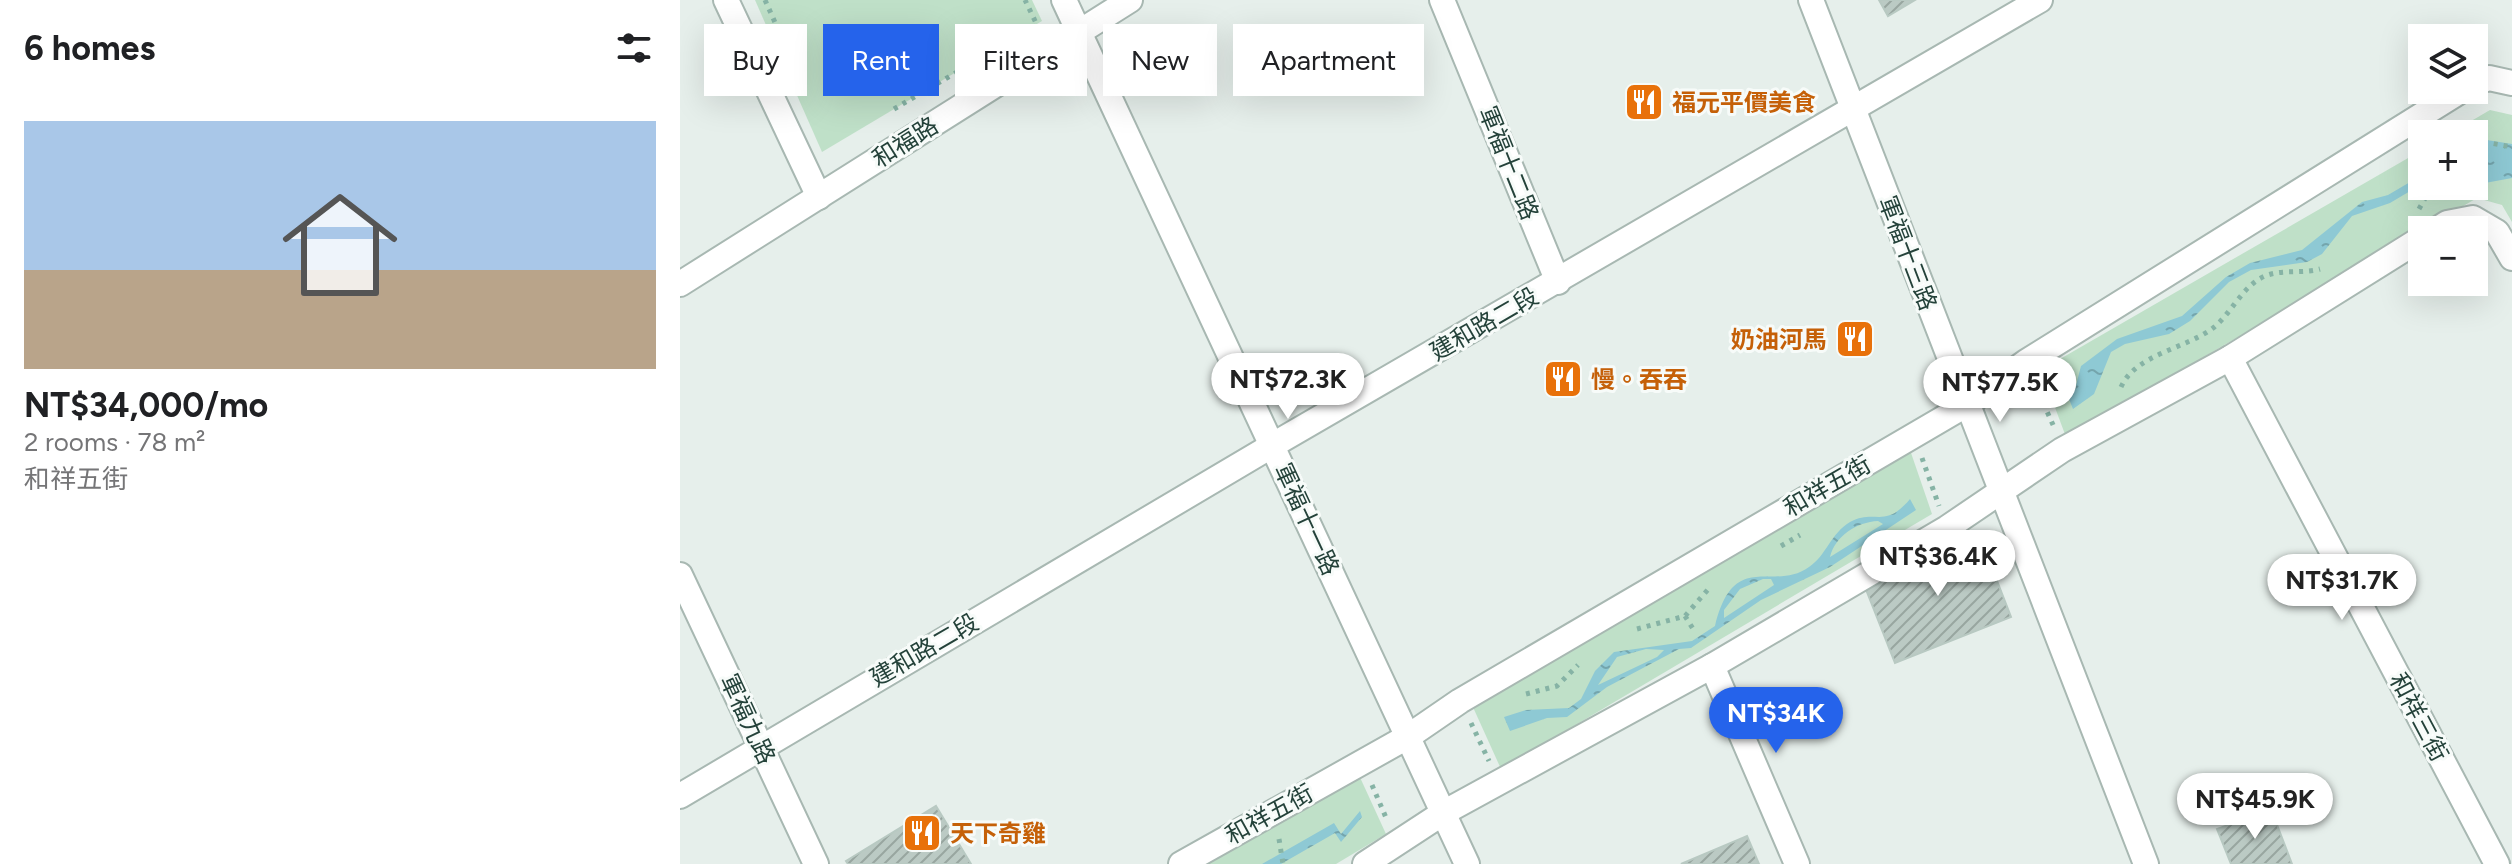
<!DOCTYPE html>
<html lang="en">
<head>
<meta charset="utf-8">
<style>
  :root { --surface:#fff; --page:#f2f2f2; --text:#202124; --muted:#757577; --accent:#2563eb }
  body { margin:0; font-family:Figtree,"Noto Sans TC",sans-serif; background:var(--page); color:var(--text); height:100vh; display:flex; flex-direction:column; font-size:30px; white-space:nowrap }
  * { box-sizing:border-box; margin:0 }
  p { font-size:26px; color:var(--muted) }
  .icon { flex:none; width:44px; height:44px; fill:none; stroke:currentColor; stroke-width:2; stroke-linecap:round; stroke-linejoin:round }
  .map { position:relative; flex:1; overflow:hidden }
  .drawer { display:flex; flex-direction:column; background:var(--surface); width:680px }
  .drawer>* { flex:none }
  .hud { position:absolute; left:24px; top:24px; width:760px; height:72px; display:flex; gap:16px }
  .controls { position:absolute; left:1728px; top:24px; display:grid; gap:16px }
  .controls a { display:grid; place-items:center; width:80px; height:80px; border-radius:0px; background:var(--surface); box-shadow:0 8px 32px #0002; font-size:40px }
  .price { position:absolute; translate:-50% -68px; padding:0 18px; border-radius:28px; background:#fff; color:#222; font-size:26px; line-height:52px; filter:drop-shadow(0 2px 4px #0008) }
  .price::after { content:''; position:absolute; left:50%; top:48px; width:24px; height:18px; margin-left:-12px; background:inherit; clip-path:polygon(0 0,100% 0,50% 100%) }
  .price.current { background:var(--accent); color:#fff }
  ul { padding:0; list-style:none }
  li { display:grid; align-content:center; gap:16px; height:424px; padding:0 24px }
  li span { display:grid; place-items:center; height:248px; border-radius:0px; color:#555 }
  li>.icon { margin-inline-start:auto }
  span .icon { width:144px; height:144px; fill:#fffc; stroke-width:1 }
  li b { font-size:34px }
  h2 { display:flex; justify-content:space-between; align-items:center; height:96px; padding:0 24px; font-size:34px }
  .tag { padding:0 28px; border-radius:0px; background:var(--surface); box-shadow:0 8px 32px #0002; font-size:28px; line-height:72px }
  .tag.current { background:var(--accent); color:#fff }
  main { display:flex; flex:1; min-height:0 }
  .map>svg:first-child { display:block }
  .park { fill:#bfe0c8 }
  .water { fill:url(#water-ripples); fill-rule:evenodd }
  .building { fill:url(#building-hatch); stroke:#b8c9c2; stroke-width:2 }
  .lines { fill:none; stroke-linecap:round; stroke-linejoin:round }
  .minor-casing { stroke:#a8b8b2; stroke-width:28 }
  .tertiary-casing { stroke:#a8b8b2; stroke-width:28 }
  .path { stroke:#86b3a5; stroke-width:5; stroke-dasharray:4 6; stroke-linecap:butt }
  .minor { stroke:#fff; stroke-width:24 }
  .tertiary { stroke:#fff; stroke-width:24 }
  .labels { text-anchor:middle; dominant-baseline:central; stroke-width:6; stroke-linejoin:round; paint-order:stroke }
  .food-label { font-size:24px; font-weight:bold; fill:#c56008; stroke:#f7fbf9; text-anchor:start }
  .street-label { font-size:24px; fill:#24423a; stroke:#f7fbf9 }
</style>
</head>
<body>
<main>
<section class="drawer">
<h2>6 homes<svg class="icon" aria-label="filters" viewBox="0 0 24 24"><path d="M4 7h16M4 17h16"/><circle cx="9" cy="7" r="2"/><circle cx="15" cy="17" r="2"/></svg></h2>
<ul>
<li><span style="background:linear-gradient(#a9c7e8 60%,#b9a48a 0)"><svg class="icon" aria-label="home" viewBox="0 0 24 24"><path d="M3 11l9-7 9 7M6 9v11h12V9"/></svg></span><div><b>NT$34,000/mo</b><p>2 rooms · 78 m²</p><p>和祥五街</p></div></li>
</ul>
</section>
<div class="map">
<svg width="1832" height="864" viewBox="0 0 1832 864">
  <defs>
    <pattern id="water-ripples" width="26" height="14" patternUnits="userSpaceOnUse" patternTransform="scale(2)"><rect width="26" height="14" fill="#8ec9d4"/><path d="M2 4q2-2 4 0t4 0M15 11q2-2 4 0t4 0" fill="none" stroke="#74a5ad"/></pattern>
    <pattern id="building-hatch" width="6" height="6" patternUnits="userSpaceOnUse" patternTransform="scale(2)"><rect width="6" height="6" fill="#bbcac4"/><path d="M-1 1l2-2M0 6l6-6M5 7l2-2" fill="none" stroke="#98a6a0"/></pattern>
  </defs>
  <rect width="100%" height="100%" fill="#e6efeb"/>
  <g class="park">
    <path d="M75,0H352L362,21L142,152Z"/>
    <path d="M1810,110L1832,115V222L1822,205L1797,198L1386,437L1361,370L1742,150V186H1794V134H1769Z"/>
    <path d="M1229,447L1252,514L821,769L792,705Z"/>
    <path d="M678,773L706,834L656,864H522Z"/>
  </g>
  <g class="water">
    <path d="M1794,138L1832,144V178L1805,183L1794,174Z"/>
    <path d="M1742,175V184L1710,203L1672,216L1642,254L1627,262L1571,270L1549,282L1510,321L1489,334L1445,344L1431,352L1414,394L1393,409L1387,394L1395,389L1401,366L1437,339L1502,316L1546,277L1570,263L1622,250L1682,202L1708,195Z"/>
    <path d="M1230,499L1236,510L1150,567L1081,600L1011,648L999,649L927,687L887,717L867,718L830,731L824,717L846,710L889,708L901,699L915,671L934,652L1012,641L1035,626C1054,548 1093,593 1129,567C1146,556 1151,533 1170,522C1196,508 1204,530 1230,499ZM1198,521L1203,524L1150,557C1155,536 1177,522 1198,521ZM1083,579H1091L1094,585L1044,618V610L1060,589ZM966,649L984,650L977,657L918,685L937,657Z"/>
    <path d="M680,811L682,817L661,842L655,833L601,864H582L654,823L661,834Z"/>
  </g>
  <g class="building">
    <path d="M1199,0H1235L1208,16Z"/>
    <path d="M1279,535L1302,542L1331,617L1215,663L1185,587Z"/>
    <path d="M256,806L291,864H168L166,861Z"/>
    <path d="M1591,809L1612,864H1551L1537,829Z"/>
    <path d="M1067,836L1079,864H1001Z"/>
  </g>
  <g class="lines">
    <g class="minor-casing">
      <g id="minor">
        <path d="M46,0L139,197"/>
        <path d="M384,0L787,864"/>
        <path d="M762,0L878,282"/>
        <path d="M1131,0L1466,864"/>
        <path d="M1794,83L1809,78L1832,83"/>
        <path d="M1756,230L1767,223L1793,218L1817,232L1832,258"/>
        <path d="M0,284L450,0"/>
        <path d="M1550,358L1817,864"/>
        <path d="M0,575L136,864"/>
        <path d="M1032,666L1117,864"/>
        <path d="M501,864L729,736L780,701L1286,405L1346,362L1782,90"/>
        <path d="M685,864L763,813L1032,666L1267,528L1382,450L1550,358L1742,238"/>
      </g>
    </g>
    <g class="tertiary-casing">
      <path id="tertiary" d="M0,796L593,445L1360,0"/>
    </g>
    <g class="path">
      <path d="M85,0L102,38"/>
      <path d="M214,109L357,25L345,0"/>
      <path d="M1794,140L1832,147"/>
      <path d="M1739,209L1752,186"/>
      <path d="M1355,385L1374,427"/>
      <path d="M1441,387C1456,354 1505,349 1533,328C1552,313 1562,286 1585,276C1602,269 1622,274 1640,269"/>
      <path d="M1242,458L1259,506"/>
      <path d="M1101,546L1120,535"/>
      <path d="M1005,616L1015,632"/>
      <path d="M957,629L1005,616L1031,586"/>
      <path d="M846,694L877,686L898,665"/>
      <path d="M791,723L809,761"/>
      <path d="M692,785L707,820"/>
      <path d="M599,839L603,864"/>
    </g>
    <use href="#minor" class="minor"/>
    <use href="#tertiary" class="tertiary"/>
  </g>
  <defs>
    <g id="restaurant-square" transform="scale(2)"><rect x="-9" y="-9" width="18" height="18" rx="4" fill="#e8710a" stroke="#f7fbf9"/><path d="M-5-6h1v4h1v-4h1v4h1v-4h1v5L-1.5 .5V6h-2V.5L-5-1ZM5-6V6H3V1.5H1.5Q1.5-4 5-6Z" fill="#fff"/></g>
  </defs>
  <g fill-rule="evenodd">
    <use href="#restaurant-square" x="964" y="102"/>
    <use href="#restaurant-square" x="1175" y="339"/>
    <use href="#restaurant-square" x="883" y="379"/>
    <use href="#restaurant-square" x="242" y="833"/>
  </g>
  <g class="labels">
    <g class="food-label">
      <text x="992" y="102">福元平價美食</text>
      <text x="1147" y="339" text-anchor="end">奶油河馬</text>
      <text x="911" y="379">慢。吞吞</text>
      <text x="270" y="833">天下奇雞</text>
    </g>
    <g class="street-label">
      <text transform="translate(225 142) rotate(-32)">和福路</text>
      <text transform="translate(829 163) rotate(68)">軍福十二路</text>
      <text transform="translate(1228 253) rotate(69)">軍福十三路</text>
      <text transform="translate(804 324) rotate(-30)">建和路二段</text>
      <text transform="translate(1147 486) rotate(-30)">和祥五街</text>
      <text transform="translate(627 519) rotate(65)">軍福十一路</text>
      <text transform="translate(244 650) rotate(-30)">建和路二段</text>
      <text transform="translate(1739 717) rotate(62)">和祥三街</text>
      <text transform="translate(68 719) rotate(65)">軍福九路</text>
      <text transform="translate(589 814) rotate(-29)">和祥五街</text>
    </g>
  </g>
</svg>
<div class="controls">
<a><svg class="icon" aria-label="layers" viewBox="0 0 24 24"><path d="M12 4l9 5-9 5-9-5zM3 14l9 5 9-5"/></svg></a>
<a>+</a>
<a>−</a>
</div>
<b class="price" style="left:608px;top:421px">NT$72.3K</b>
<b class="price" style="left:1320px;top:424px">NT$77.5K</b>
<b class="price" style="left:1258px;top:598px">NT$36.4K</b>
<b class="price" style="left:1662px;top:622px">NT$31.7K</b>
<b class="price current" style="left:1096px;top:755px">NT$34K</b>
<b class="price" style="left:1575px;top:841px">NT$45.9K</b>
<div class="hud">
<a class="tag">Buy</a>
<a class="tag current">Rent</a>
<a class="tag">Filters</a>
<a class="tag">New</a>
<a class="tag">Apartment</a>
</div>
</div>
</main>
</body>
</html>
